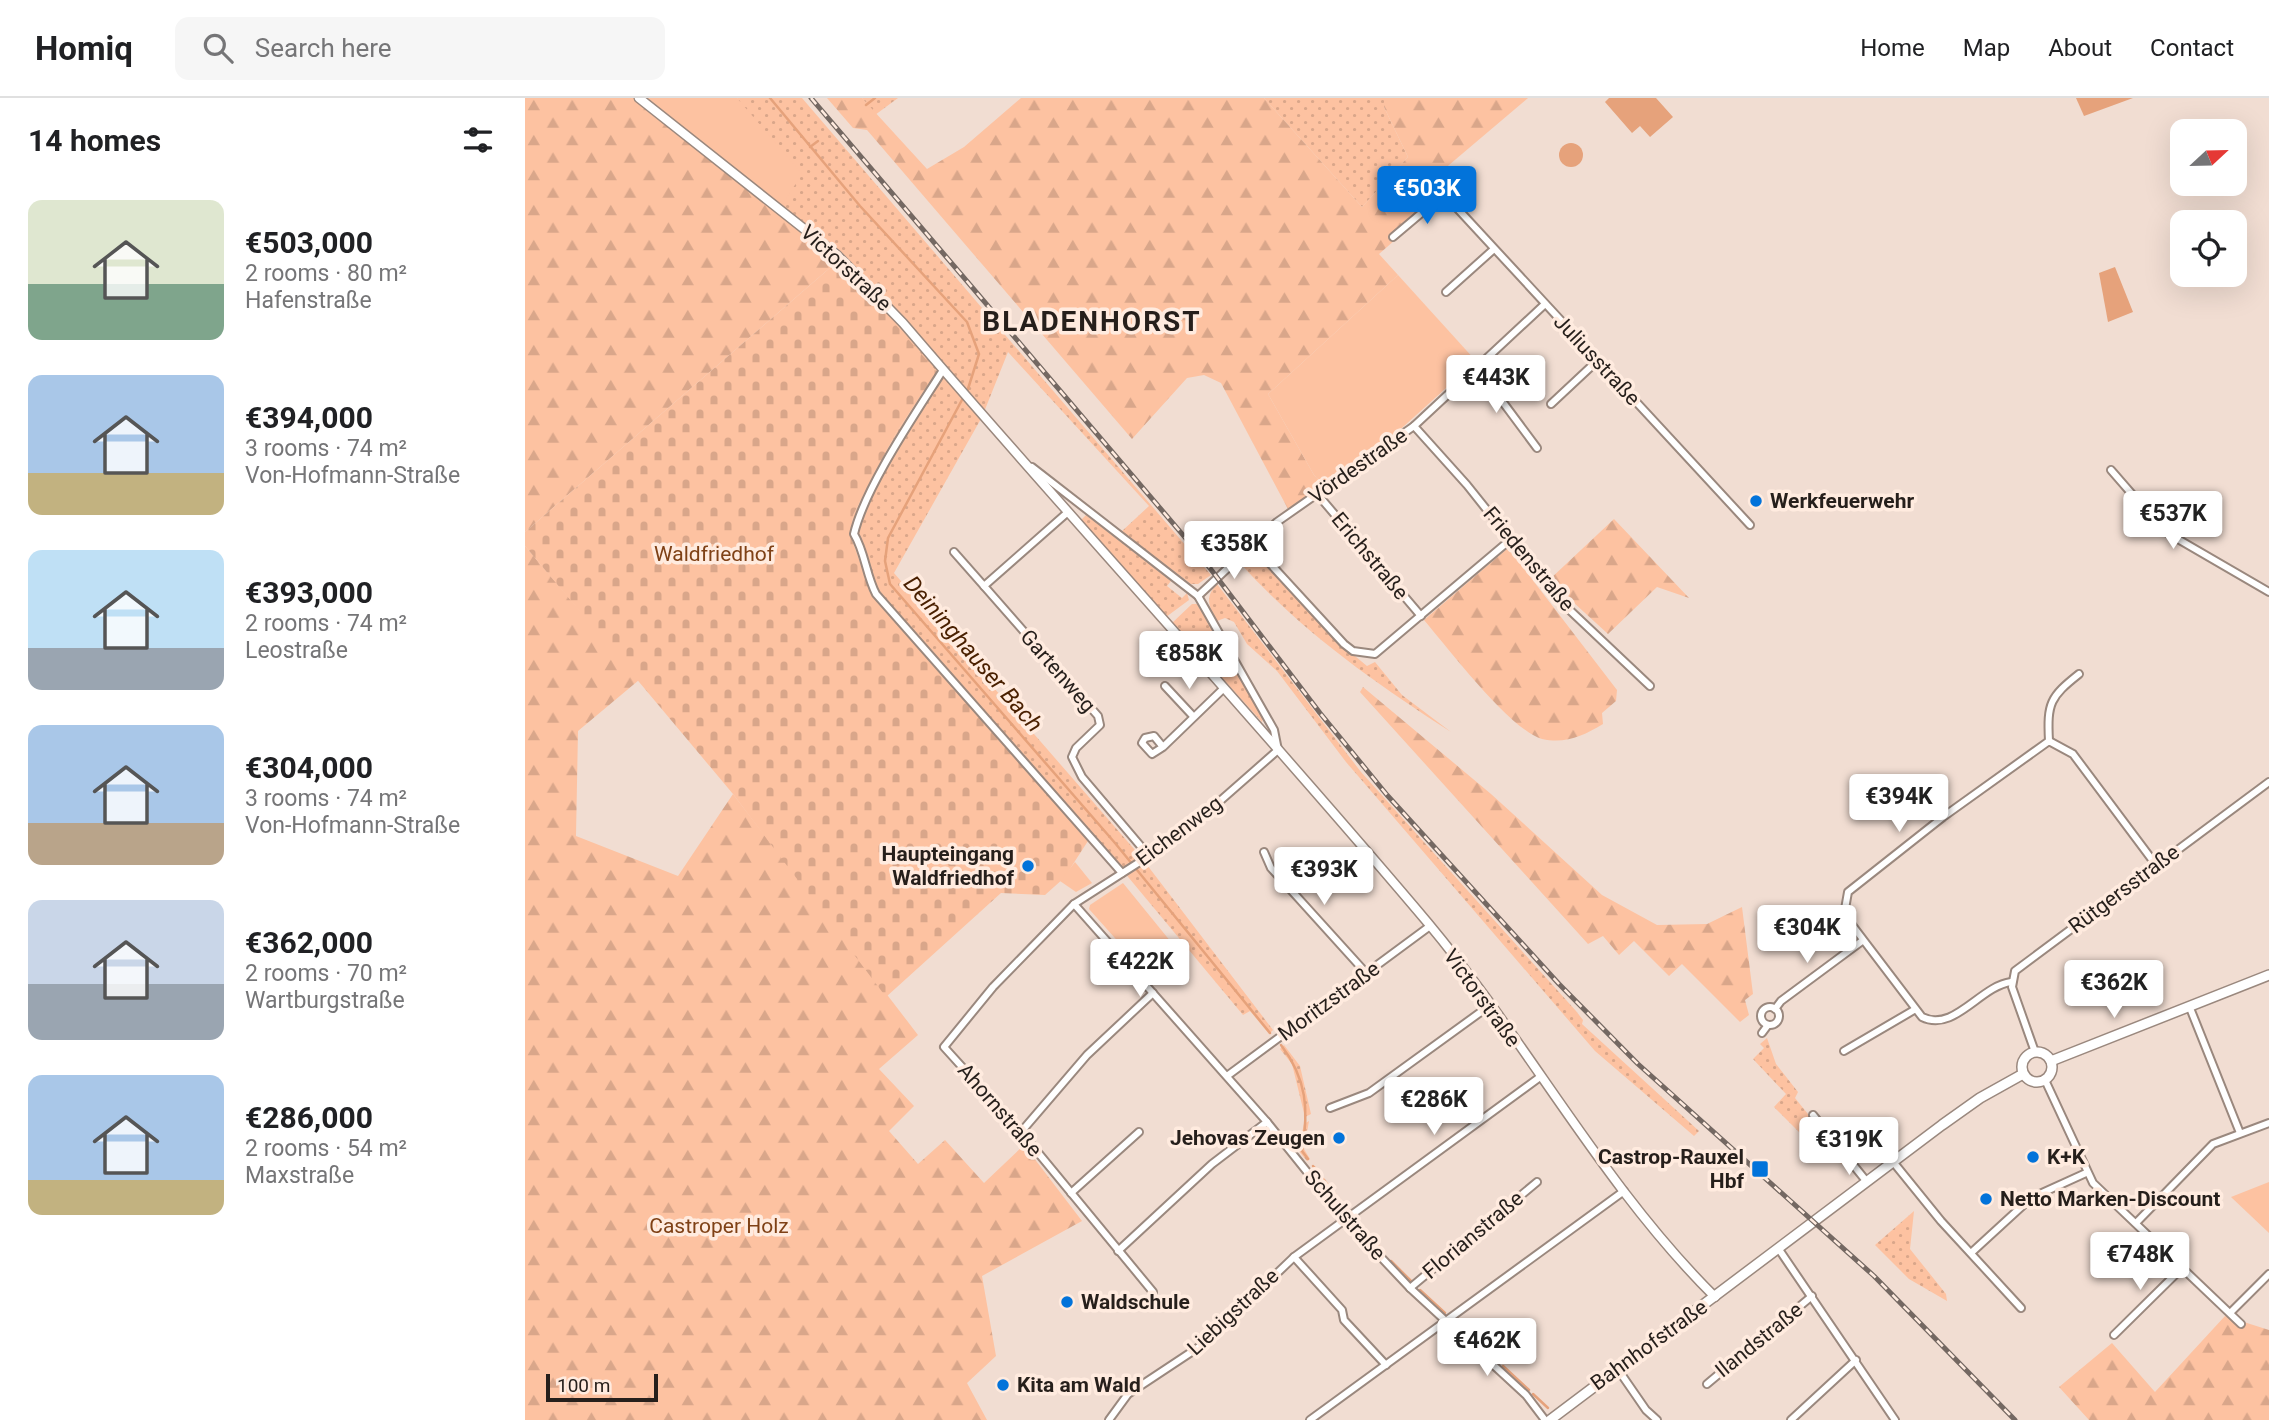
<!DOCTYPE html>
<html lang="en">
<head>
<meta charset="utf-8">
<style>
  :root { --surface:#fff; --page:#f6f6f6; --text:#202124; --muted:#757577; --line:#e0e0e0; --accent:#0273da }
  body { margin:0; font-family:Roboto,sans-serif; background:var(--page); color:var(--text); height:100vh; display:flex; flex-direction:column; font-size:26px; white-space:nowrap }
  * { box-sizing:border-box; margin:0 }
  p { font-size:23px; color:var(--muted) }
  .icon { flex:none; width:38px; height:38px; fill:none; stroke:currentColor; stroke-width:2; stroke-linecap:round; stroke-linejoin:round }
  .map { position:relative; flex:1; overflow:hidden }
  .details { display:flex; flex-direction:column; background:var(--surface); width:525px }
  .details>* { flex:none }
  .needle { width:46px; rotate:68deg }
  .tools { position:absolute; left:1645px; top:21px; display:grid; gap:14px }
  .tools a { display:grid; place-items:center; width:77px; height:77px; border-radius:14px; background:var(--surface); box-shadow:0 7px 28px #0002; font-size:35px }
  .scale { position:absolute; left:21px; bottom:18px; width:112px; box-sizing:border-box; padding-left:7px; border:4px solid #261f1b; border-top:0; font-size:19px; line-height:24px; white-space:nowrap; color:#261f1b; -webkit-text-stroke:5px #ffebdf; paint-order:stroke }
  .price { position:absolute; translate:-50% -60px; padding:0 16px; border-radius:7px; background:#fff; color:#222; font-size:23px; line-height:46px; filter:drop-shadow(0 2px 4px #0008) }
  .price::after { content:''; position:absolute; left:50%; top:42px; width:21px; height:16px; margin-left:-10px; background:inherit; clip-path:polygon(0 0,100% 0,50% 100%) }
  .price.current { background:var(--accent); color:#fff }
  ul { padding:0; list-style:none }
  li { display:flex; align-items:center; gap:21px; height:175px; padding:0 28px }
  li span { display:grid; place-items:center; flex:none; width:196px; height:140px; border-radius:14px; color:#555 }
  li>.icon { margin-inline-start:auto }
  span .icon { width:84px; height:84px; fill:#fffc; stroke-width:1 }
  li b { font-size:30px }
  h2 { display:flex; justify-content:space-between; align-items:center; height:84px; padding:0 28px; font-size:30px }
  header { display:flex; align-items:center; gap:42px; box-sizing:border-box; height:98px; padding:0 35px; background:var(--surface); border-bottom:2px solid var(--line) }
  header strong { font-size:33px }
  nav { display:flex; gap:38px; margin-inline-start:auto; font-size:24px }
  .search { width:490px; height:63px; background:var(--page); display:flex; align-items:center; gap:18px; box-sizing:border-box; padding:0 24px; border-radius:14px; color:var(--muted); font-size:26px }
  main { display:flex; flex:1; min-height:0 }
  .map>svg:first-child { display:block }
  .grass { fill:url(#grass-dots) }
  .forest { fill:url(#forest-firs) }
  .cemetery { fill:url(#cemetery-stones) }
  .green { fill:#fdc2a1 }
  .water { fill:#e6a27b }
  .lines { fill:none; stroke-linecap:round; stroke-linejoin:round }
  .stream { stroke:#e6a27b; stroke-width:2.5 }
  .minor-casing { stroke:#9a887e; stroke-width:10 }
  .tertiary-casing { stroke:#9a887e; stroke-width:11 }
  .secondary-casing { stroke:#9a887e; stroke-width:12 }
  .minor { stroke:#fff; stroke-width:6 }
  .tertiary { stroke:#fff; stroke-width:8 }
  .secondary { stroke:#fff; stroke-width:9 }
  .rail-casing { stroke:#746862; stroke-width:5 }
  .rail { stroke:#ffebdf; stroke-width:2.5; stroke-dasharray:8; stroke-linecap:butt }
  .poi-dot { fill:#0273da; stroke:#ffebdf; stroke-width:2.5 }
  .labels { text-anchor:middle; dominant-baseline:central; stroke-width:7; stroke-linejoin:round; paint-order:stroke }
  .street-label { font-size:21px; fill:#261f1b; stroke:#ffebdf }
  .poi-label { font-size:21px; font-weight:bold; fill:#261f1b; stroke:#ffebdf; text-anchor:start }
  .park-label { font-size:21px; fill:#7f4116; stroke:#ffebdf }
  .water-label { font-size:23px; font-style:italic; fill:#4a2001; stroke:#ffebdf }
  .district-label { font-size:28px; font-weight:bold; letter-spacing:2px; fill:#261f1b; stroke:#ffebdf }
</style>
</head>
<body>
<header>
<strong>Homiq</strong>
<div class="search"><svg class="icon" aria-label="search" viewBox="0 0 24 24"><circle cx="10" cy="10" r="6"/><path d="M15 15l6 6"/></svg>Search here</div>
<nav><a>Home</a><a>Map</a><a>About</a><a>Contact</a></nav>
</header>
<main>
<section class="details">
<h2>14 homes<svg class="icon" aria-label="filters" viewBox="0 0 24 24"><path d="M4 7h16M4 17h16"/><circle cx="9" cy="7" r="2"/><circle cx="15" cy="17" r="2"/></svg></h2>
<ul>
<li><span style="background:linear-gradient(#dfe7d0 60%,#7fa58c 0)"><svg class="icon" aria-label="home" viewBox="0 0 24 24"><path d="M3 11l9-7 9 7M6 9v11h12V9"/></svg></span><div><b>€503,000</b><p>2 rooms · 80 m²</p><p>Hafenstraße</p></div></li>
<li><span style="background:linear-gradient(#a9c7e8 70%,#c2b280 0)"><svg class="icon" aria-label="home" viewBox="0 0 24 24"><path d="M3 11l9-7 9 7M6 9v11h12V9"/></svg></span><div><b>€394,000</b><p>3 rooms · 74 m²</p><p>Von-Hofmann-Straße</p></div></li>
<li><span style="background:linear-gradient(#bfe0f5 70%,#9aa5b1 0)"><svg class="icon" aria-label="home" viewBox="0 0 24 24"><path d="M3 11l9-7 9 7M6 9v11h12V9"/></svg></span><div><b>€393,000</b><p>2 rooms · 74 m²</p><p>Leostraße</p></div></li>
<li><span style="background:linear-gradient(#a9c7e8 70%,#b9a48a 0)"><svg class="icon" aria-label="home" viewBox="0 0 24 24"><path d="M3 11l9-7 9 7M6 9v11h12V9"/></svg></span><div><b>€304,000</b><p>3 rooms · 74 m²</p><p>Von-Hofmann-Straße</p></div></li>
<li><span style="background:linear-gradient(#c9d6e8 60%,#9aa5b1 0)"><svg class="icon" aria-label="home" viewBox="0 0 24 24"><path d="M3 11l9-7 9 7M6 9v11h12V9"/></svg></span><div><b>€362,000</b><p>2 rooms · 70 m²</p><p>Wartburgstraße</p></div></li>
<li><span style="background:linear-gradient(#a9c7e8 75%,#c2b280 0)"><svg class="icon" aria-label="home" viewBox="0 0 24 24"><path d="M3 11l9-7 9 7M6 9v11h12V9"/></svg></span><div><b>€286,000</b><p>2 rooms · 54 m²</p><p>Maxstraße</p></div></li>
</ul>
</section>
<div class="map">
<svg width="1744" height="1322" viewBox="0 0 1744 1322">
  <defs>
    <pattern id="grass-dots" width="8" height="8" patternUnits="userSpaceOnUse" patternTransform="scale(1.75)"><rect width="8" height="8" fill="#fdc2a1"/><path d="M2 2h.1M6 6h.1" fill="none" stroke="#d9a68a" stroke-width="1.8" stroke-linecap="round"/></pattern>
    <pattern id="forest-firs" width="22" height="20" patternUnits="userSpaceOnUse" patternTransform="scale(1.75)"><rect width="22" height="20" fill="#fdc2a1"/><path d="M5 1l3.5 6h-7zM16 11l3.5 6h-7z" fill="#d9a68a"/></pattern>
    <pattern id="cemetery-stones" width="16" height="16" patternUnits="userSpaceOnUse" patternTransform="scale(1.75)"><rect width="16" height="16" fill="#fdc2a1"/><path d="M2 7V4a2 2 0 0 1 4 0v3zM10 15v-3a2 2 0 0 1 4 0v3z" fill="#d9a68a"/></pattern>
  </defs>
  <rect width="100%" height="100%" fill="#f1ddd2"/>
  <g class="grass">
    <path d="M212,0H277L686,477L673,486H666L596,434L624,408L483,254L457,319L369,475L616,759L748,932L744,936L725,913L718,917L569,738L563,743L345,492L326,438L328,417L372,333L412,274L255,110Z"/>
    <path d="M337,0H373L350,17Z"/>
    <path d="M739,0H859V9L883,59L837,109Z"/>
    <path d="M561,417L646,483L642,488L657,500L662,495L664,502L641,519L556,422Z"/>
    <path d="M727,459L738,464L819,549L842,568L850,564L877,597L926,634C850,585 776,533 715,465Z"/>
    <path d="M692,486L836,674L1051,913L1058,922L1057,926L1174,1033L1169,1038L1070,953L821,664L752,573L722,546L709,524L700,520L692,523C684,508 679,500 692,486Z"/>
    <path d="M667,506H672L738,620L737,624L647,525Z"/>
    <path d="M1242,940L1251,966L1273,994L1270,1000L1326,1069L1300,1060L1249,1009L1261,996L1228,961L1239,950L1235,946Z"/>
    <path d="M759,947L775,968L786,1016L780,1019L767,966L755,951Z"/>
    <path d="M784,1023L779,1051L785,1061L782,1063L773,1052L779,1026Z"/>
    <path d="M790,1068L822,1110L819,1113L787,1069Z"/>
    <path d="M1389,1113L1385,1151L1421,1196L1422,1203L1384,1181L1350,1147Z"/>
    <path d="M832,1122L861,1154L858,1157L832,1129Z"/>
    <path d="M933,1223L971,1258L968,1262L935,1232Z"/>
  </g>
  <g class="forest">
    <path d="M0,0H117L314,162L0,434Z"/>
    <path d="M302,0H337L402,71L439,49L496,0H739L837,109L883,59L859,9V0H1003L911,78L925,94L854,156L873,177L743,296L789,377L801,388L763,411L696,285L679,277L662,280L607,341L342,32L328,30Z"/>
    <path d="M1089,421L1164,500L1132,489L1083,536L1024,482Z"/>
    <path d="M0,448L114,582L53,633L51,738L153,778L208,696L393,937L354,971L389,1008L364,1033L393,1066L420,1042L459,1085L499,1047L557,1123L457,1178L471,1258L442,1285L462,1322H0Z"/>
    <path d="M983,450L1092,592L1091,603L1077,615L1078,626C1058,638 1041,646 1017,641C985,632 922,549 899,522Z"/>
    <path d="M838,589L966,696L1077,797L1132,827L1182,826L1217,809L1228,896L1220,902L1224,917L1215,924L1157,866L1144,878L1109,843L1094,857L1078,838L1063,846L835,594Z"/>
    <path d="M1700,1218L1744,1232V1322H1564L1534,1289L1587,1245L1630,1294Z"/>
  </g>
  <path class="cemetery" d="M314,162L412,274L372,333L328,417L326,439L345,492L563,743L539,780L520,797L476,795L361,899L208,696L0,448V434Z"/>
  <g class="green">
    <path d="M117,0H212L277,76L255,110Z"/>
    <path d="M873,177L951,263L848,356L801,388L789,377L743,296Z"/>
    <path d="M550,764L567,785L551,794L535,783Z"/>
    <path d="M598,785L646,844L625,862L622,859L614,867L564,811L565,807Z"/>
    <path d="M1744,1084V1135L1706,1099Z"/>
  </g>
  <g class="water">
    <path d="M1084,0H1131L1148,19L1125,39L1115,28L1107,35L1080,4Z"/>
    <path d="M1551,0H1608L1559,18Z"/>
    <circle cx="1046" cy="57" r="12"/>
    <path d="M1590,169L1608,214L1583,224L1574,175Z"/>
  </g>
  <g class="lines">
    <g class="stream">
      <path d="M245,0L335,108L442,224L454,256L442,294"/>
      <path d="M341,7L350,0"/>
      <path d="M285,49L293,43"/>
      <path d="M438,300L363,440L360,463L365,486L590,745L745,935"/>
      <path d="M756,947C782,981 784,1012 777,1053L783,1061"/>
      <path d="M788,1068L821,1113"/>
      <path d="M830,1122L859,1155"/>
      <path d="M866,1163L886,1183"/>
      <path d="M895,1192L920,1215"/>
      <path d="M930,1224L970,1261"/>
      <path d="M978,1268L1004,1292"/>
      <path d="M1008,1296L1023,1310"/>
    </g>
    <g class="minor-casing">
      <g id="minor">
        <path d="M868,139L919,96L1225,427"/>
        <path d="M921,194L969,151"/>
        <path d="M951,268L1012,350"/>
        <path d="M418,272C391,315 340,389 329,436C340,454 341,477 351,496L597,775"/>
        <path d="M1026,306L1072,263"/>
        <path d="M889,328L942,387L1033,501L1125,588"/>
        <path d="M507,369L673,498L749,632L753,652L687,710L624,758L549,806L468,889L419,949L496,1034L628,1194"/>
        <path d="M1586,372L1639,433L1744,494"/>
        <path d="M794,398L896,518"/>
        <path d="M543,414L459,488L573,618L575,627L551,650L547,659L557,679L624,758"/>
        <path d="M728,447L819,546L828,553L850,556L985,442"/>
        <path d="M429,454L459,488"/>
        <path d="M673,498L752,424L889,328L1020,206"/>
        <path d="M640,588L667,617"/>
        <path d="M1524,643C1522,605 1525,599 1554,576"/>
        <path d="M638,649L627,656L617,645L620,640L629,638L638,649L698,591"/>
        <path d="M739,754L746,770L842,876"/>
        <path d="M549,806L742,1024L820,1121L885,1190L1001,1297L1020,1322"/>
        <path d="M1486,884C1455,888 1429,935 1397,919L1324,823L1320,811L1323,794L1418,719L1524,643L1548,656L1631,767"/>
        <circle cx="1245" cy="918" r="9"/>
        <path d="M1665,910L1715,1035"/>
        <path d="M1250,911L1256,903L1337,843"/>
        <path d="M1237,935L1243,927"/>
        <path d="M1319,953L1389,912"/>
        <path d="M1510,954L1487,889L1490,873L1744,684"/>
        <path d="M702,978L905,828"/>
        <path d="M1520,982L1568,1085L1716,1226"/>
        <path d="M805,1010L844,995L964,908"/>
        <path d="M1288,1017L1342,1084"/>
        <path d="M496,1034L562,957L628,895"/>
        <path d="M1369,1065L1416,1123L1496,1210"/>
        <path d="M546,1095L614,1034"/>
        <path d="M1611,1125L1688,1046L1744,1025"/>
        <path d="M1253,1150L1370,1322"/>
        <path d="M593,1153L687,1066L742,1024"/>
        <path d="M1446,1155L1506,1100L1561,1075"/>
        <path d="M769,1159L817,1212L819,1222L861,1267"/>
        <path d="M885,1190L1012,1084"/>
        <path d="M1706,1214L1744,1176"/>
        <path d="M1589,1237L1658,1169"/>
        <path d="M1092,1270L1121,1312L1132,1322"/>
        <path d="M1182,1286L1287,1198"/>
        <path d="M584,1322L603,1296L677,1247L769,1159L1015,979"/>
        <path d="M785,1322L1099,1093"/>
        <path d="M1266,1322L1331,1262"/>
      </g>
    </g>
    <g class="tertiary-casing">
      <path id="tertiary" d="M114,0L312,157L378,225C551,427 732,622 903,825C1004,946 1078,1088 1190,1199"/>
    </g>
    <g class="secondary-casing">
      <g id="secondary">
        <circle cx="1512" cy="969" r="15"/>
        <path d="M1526,963L1744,877"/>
        <path d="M1025,1322L1417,1027L1455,1000L1498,976"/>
      </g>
    </g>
    <use href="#minor" class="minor"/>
    <use href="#tertiary" class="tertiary"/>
    <use href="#secondary" class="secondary"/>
    <g class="rail-casing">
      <path id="rail" d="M286,0L675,457L795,615L862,697L1034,886L1113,966L1349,1178L1490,1322"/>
    </g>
    <use href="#rail" class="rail"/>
  </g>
  <g class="poi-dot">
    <circle cx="1231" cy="403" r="7"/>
    <circle cx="503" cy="768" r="7"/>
    <circle cx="814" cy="1040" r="7"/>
    <circle cx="1508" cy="1059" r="7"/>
    <rect x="1226" y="1062" width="18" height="18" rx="3.5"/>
    <circle cx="1461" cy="1101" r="7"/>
    <circle cx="542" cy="1204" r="7"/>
    <circle cx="478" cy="1287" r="7"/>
  </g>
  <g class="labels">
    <g class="street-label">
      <text transform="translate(321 170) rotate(43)">Victorstraße</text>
      <text transform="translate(1072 262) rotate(47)">Juliusstraße</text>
      <text transform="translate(833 368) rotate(-35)">Vördestraße</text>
      <text transform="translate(845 458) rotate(50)">Erichstraße</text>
      <text transform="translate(1004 461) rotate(50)">Friedenstraße</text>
      <text transform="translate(533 573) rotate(49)">Gartenweg</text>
      <text transform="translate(654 733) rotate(-37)">Eichenweg</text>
      <text transform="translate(1599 791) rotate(-37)">Rütgersstraße</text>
      <text transform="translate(957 900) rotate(54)">Victorstraße</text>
      <text transform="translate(804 903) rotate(-36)">Moritzstraße</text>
      <text transform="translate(475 1012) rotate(49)">Ahornstraße</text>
      <text transform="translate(820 1117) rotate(49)">Schulstraße</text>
      <text transform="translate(948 1137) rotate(-40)">Florianstraße</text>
      <text transform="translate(708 1214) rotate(-43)">Liebigstraße</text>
      <text transform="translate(1234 1242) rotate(-39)">Ilandstraße</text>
      <text transform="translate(1124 1247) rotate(-36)">Bahnhofstraße</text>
    </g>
    <g class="poi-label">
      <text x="1245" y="403">Werkfeuerwehr</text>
      <text x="489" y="756" text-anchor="end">Haupteingang<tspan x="489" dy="24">Waldfriedhof</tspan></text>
      <text x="800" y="1040" text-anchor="end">Jehovas Zeugen</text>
      <text x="1219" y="1059" text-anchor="end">Castrop-Rauxel<tspan x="1219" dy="24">Hbf</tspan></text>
      <text x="1522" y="1059">K+K</text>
      <text x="1475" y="1101">Netto Marken-Discount</text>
      <text x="556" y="1204">Waldschule</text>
      <text x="492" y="1287">Kita am Wald</text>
    </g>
    <g class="park-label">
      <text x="189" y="456">Waldfriedhof</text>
      <text x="194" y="1128">Castroper Holz</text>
    </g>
    <g class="water-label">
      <text transform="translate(448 556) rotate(49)">Deininghauser Bach</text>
    </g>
    <g class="district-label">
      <text x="567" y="223">BLADENHORST</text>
    </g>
  </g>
</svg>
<div class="tools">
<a><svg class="needle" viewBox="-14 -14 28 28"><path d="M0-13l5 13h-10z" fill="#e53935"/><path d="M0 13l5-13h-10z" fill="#757577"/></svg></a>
<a><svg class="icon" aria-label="locate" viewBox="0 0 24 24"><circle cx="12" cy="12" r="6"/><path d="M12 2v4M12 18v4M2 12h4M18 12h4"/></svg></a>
</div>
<div class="scale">100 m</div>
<b class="price current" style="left:902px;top:128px">€503K</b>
<b class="price" style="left:971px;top:317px">€443K</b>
<b class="price" style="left:1648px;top:453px">€537K</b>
<b class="price" style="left:709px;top:483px">€358K</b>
<b class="price" style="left:664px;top:593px">€858K</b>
<b class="price" style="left:1374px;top:736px">€394K</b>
<b class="price" style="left:799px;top:809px">€393K</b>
<b class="price" style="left:1282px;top:867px">€304K</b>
<b class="price" style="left:615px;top:901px">€422K</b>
<b class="price" style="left:1589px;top:922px">€362K</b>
<b class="price" style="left:909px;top:1039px">€286K</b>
<b class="price" style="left:1324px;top:1079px">€319K</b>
<b class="price" style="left:1615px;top:1194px">€748K</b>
<b class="price" style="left:962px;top:1280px">€462K</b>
</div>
</main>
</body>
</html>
